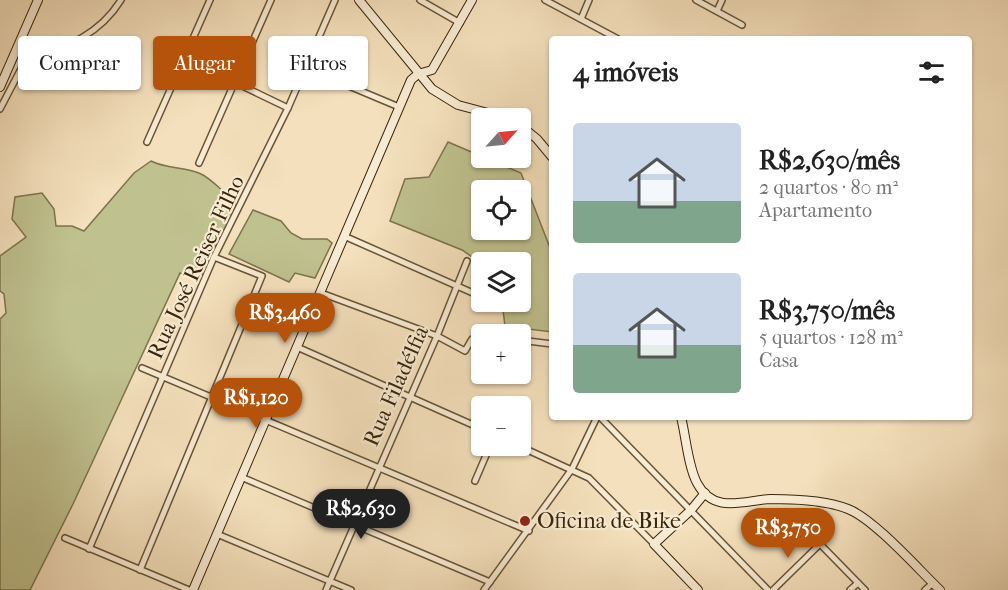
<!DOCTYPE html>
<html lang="pt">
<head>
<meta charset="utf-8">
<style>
  :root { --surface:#fff; --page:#f6f6f6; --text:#222; --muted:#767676; --accent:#b45309 }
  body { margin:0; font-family:"IM FELL French Canon",serif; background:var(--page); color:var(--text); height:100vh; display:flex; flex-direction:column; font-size:22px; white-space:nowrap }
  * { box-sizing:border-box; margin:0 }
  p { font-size:20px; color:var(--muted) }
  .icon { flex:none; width:33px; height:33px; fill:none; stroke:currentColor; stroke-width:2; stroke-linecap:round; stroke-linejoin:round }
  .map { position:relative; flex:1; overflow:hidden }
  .drawer { position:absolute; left:549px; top:36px; width:423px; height:384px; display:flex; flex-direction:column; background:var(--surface); border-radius:6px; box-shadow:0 2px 4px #0004 }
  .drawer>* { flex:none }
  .top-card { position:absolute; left:18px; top:36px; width:441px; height:54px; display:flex; gap:12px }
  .needle { width:39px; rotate:63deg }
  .buttons { position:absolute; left:471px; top:108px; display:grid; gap:12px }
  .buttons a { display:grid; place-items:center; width:60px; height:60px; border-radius:6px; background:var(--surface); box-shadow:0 2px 4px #0004; font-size:30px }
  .price { position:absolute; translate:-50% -51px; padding:0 14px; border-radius:21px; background:var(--accent); color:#fff; font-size:20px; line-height:39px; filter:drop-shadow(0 2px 3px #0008) }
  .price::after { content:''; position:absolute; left:50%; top:36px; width:18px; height:14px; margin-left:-9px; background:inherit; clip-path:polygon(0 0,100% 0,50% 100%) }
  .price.current { background:#222; color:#fff }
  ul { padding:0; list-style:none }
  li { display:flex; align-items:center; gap:18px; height:150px; padding:0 24px }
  li span { display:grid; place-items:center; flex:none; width:168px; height:120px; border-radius:6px; color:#555 }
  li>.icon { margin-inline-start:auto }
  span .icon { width:72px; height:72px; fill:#fffc; stroke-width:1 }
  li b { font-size:26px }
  h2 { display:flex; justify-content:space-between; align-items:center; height:72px; padding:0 24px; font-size:26px }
  .pill { padding:0 21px; border-radius:6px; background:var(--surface); box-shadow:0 2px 4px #0004; font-size:21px; line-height:54px }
  .pill.current { background:var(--accent); color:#fff }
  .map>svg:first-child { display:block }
  .green { fill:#bfc18e; stroke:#7c734c; stroke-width:1.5; fill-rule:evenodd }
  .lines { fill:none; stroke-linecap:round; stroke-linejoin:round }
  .street-casing { stroke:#675436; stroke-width:8 }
  .secondary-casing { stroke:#38250a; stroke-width:10 }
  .street { stroke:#f8ebd3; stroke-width:5 }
  .secondary { stroke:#f8ebd3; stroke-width:8 }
  .poi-dot { fill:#8f2418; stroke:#f8ebd3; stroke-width:2 }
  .labels { text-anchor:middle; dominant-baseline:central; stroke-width:4.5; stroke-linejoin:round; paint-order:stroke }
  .street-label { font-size:22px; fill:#38250a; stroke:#f8ebd3 }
  .poi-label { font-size:22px; fill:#38250a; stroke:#f8ebd3; text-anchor:start }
</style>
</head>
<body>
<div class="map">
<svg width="1008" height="590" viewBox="0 0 1008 590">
  <rect width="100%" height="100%" fill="#f4e0bc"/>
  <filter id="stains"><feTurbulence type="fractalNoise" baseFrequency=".00333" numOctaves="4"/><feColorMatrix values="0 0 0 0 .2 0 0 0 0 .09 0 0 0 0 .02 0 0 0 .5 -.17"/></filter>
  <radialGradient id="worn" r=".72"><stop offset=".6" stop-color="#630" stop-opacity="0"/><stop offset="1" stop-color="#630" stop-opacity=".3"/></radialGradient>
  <g class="green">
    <path d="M448,142L521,173L552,253V332L505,326L502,302H520V262H482L481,274L475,259L462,250L390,221L405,179L429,177ZM482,190H520V230H482Z"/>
    <path d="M151,161C167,169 186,167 201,174C212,179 223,193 235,200L236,209L199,281L180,273L73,504L30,590H0V319L6,313L4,294L0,291V256L26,237L12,219L15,197L42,193L54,209L56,226H72L84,231L134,173Z"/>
    <path d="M253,210L281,221L291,233L302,239H327L332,243L315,278L295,273L289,282L229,254Z"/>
  </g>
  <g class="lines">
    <g class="street-casing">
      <g id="street">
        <path d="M420,0L460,23"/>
        <path d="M545,0L618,39"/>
        <path d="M696,0L742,25"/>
        <path d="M717,11L722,0"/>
        <path d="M581,19L589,0"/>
        <path d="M306,68L399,107"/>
        <path d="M234,82L288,108"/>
        <path d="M0,109L23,65L27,61C65,47 99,36 121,0"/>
        <path d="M147,142L210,0"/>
        <path d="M199,163L271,0"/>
        <path d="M344,236L482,297"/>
        <path d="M321,293L437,336L465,351L472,339H482"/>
        <path d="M520,340L552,344"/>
        <path d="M297,347L482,429"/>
        <path d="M142,368L529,531"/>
        <path d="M600,417L768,590"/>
        <path d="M519,446L589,478L654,544"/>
        <path d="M241,477L490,582"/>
        <path d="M475,481L490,446"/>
        <path d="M217,534L351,590"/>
        <path d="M65,538L189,590"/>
        <path d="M89,549L214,257L288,108L335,0"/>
        <path d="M140,570L262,276L214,257"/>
        <path d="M326,590L437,336L467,261"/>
        <path d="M484,590L572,469L597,417"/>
        <path d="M773,590L820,544L865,590"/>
        <path d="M850,590L858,583"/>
        <path d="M925,590L933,583"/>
      </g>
    </g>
    <g class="secondary-casing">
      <g id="secondary">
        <path d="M359,0L432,89L458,105L507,118"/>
        <path d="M418,74L432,70L472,0"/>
        <path d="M0,87L38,0"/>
        <path d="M520,125L537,139L552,157"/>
        <path d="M681,417C686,437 688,466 697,483C714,515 745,500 771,499C793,499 828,501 848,509C874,519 918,569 940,590"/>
        <path d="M193,590L411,80L418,74"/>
        <path d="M698,590L654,544L691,510L705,493"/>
      </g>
    </g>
    <use href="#street" class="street"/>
    <use href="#secondary" class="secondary"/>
  </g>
  <circle class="poi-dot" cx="525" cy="521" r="6"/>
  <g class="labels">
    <g class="street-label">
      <text transform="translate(196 267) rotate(-65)">Rua José Reiser Filho</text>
      <text transform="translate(396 386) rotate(-66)">Rua Filadélfia</text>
    </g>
    <g class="poi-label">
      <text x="537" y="521">Oficina de Bike</text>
    </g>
  </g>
  <rect width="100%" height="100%" filter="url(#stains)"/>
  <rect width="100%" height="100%" fill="url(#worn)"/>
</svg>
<div class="buttons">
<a><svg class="needle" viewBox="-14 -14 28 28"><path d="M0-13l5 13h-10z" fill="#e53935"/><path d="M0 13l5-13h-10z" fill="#767676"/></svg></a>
<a><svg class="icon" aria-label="locate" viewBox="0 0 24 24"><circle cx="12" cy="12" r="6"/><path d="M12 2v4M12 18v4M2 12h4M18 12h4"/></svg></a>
<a><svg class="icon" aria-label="layers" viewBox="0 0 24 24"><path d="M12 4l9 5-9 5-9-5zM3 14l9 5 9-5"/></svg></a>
<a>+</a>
<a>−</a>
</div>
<b class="price" style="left:285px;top:344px">R$3,460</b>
<b class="price" style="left:256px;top:429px">R$1,120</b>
<b class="price current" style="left:361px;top:540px">R$2,630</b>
<b class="price" style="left:788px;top:559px">R$3,750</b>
<div class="top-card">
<a class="pill">Comprar</a>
<a class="pill current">Alugar</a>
<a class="pill">Filtros</a>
</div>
<section class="drawer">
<h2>4 imóveis<svg class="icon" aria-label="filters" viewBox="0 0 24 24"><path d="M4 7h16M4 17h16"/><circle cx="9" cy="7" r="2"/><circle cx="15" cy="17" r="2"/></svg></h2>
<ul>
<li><span style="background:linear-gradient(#c9d6e8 65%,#7fa58c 0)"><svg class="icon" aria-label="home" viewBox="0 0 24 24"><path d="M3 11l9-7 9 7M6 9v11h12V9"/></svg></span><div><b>R$2,630/mês</b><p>2 quartos · 80 m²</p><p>Apartamento</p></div></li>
<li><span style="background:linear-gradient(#c9d6e8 60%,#7fa58c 0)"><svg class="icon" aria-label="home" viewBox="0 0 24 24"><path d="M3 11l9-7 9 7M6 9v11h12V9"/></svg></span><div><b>R$3,750/mês</b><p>5 quartos · 128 m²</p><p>Casa</p></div></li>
</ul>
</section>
</div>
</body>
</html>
